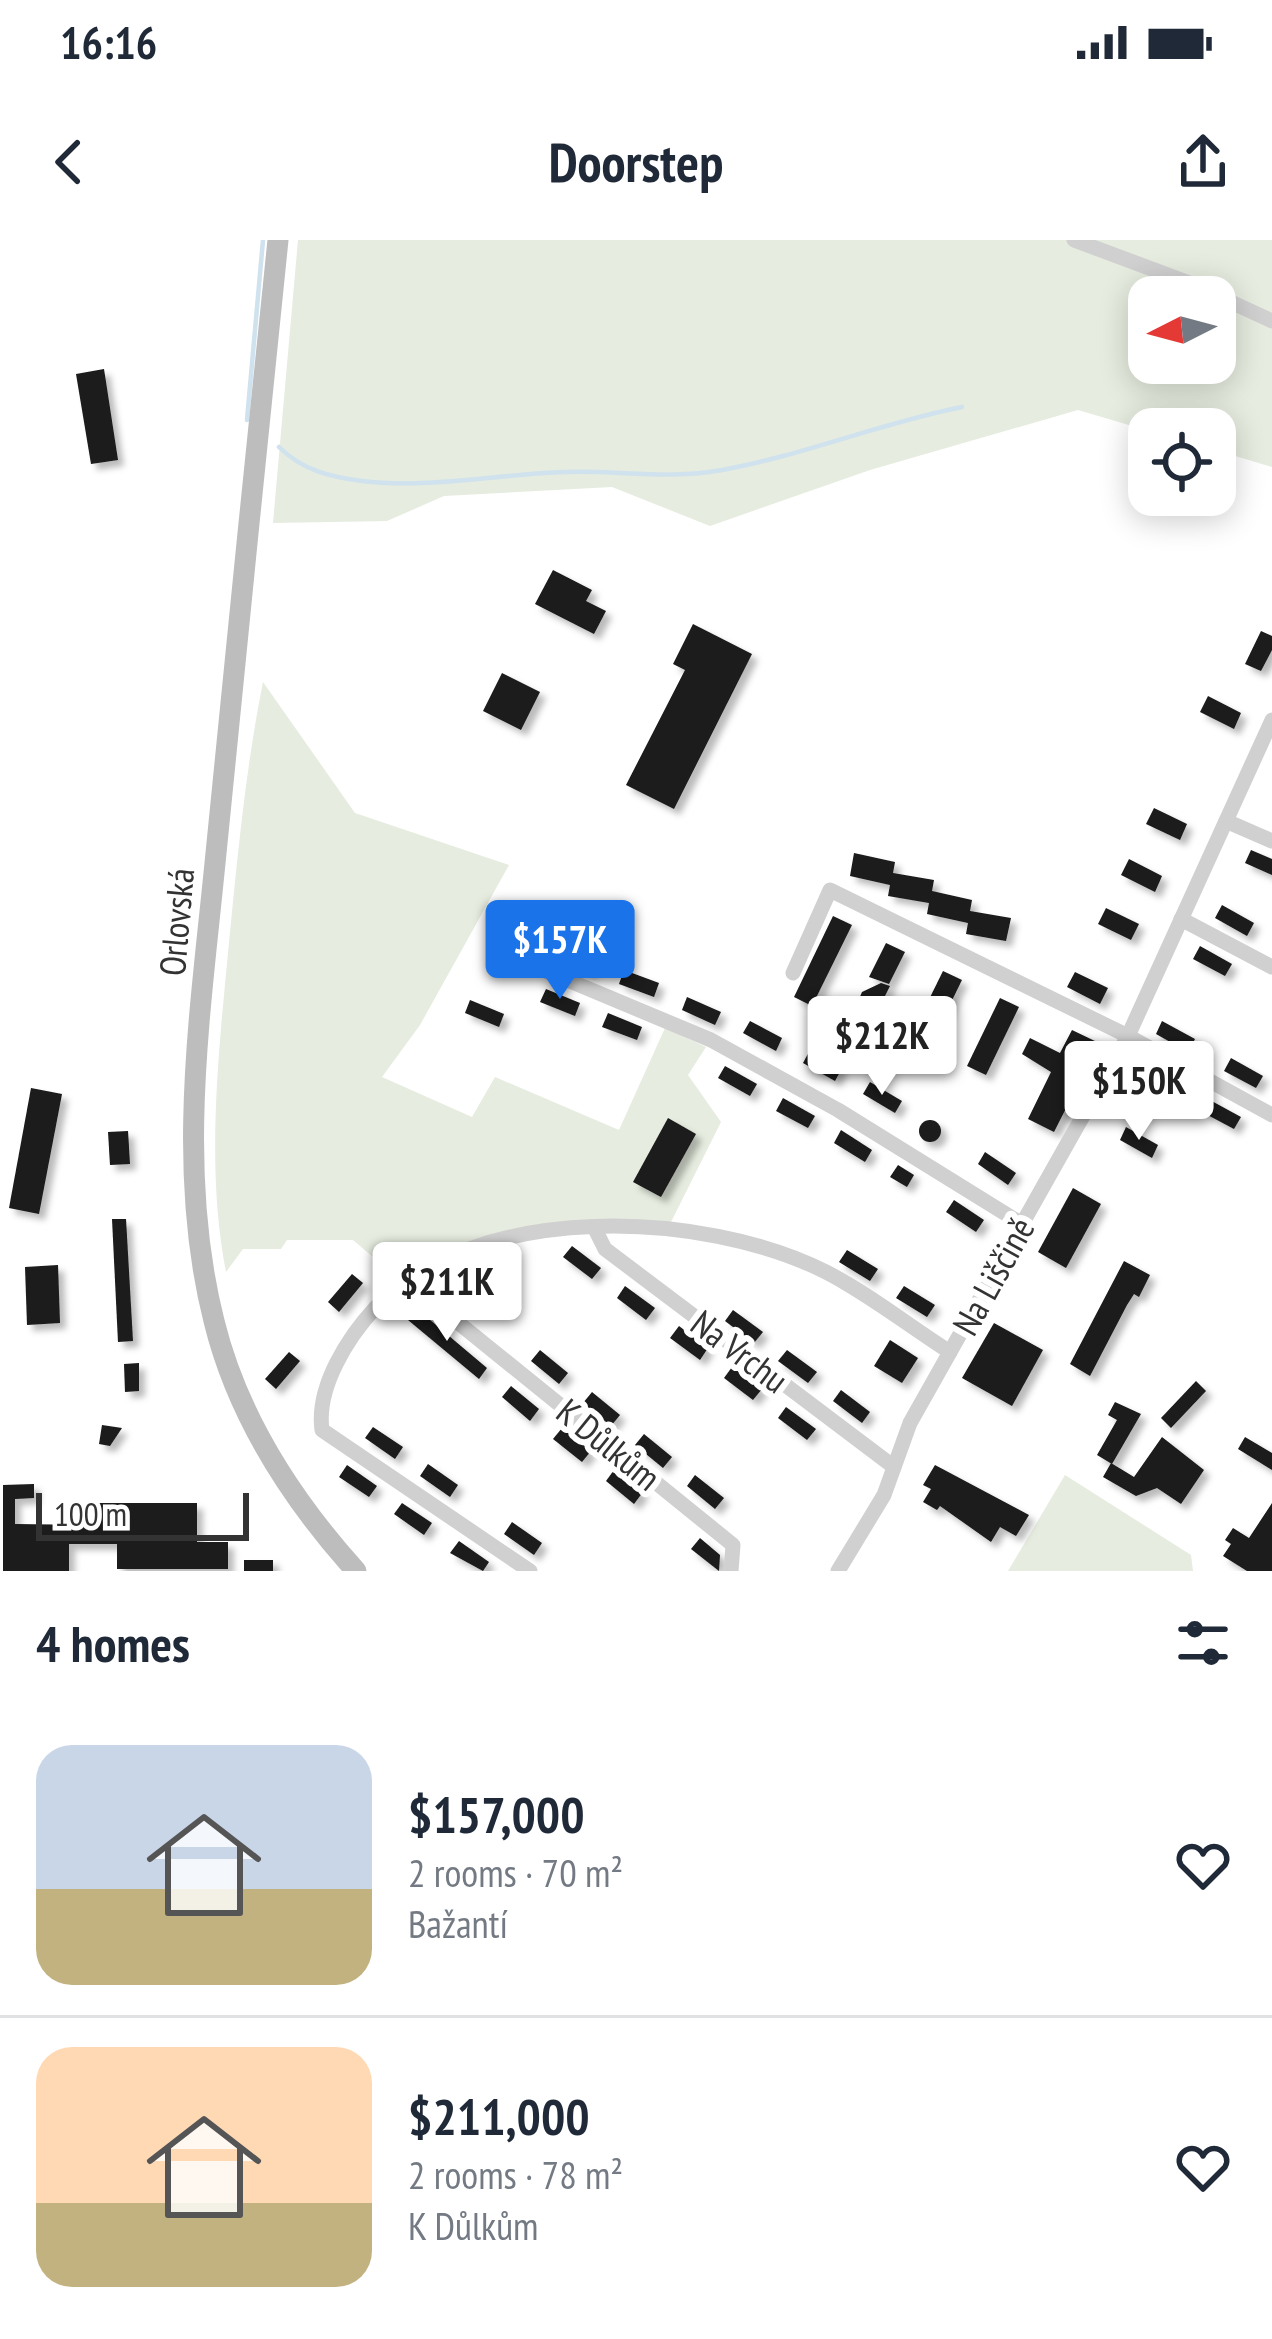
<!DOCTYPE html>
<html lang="en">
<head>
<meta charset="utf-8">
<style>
  :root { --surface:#fff; --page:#f2f2f3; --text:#1f2937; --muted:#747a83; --line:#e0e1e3; --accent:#1a73e8 }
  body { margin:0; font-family:"PT Sans Narrow",sans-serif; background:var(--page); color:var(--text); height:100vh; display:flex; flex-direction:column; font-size:45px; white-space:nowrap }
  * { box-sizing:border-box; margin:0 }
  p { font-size:39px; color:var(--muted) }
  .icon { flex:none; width:66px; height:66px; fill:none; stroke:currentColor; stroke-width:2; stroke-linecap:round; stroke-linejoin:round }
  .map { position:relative; height:1331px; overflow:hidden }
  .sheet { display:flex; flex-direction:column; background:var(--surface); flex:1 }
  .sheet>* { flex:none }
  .needle { width:78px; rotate:264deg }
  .fabs { position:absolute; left:1128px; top:36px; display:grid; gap:24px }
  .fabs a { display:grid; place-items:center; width:108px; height:108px; border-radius:24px; background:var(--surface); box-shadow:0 6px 30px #0003; font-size:60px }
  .scale { position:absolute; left:36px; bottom:30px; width:213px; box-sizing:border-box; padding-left:12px; border:6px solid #333; border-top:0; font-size:33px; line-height:42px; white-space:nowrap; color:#333; -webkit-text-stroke:9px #fff; paint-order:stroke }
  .price { position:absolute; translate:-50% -102px; padding:0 27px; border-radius:12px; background:#fff; color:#222; font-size:39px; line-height:78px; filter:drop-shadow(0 3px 6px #0008) }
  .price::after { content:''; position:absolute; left:50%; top:72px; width:36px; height:27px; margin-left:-18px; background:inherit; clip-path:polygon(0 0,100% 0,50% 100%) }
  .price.selected { background:var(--accent); color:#fff }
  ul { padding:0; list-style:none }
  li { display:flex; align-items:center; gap:36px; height:300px; padding:0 36px }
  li+li { border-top:3px solid var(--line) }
  li span { display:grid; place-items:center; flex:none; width:336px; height:240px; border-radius:36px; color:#555 }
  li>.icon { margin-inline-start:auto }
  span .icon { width:144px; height:144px; fill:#fffc; stroke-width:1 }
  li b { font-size:51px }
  h2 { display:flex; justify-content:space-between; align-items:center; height:144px; padding:0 36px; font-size:51px }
  .status { display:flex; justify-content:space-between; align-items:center; height:84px; padding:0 60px; background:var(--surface); direction:ltr }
  .status svg { height:33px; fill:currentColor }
  header { display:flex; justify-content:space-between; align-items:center; height:156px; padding:0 36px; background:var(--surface); font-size:54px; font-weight:800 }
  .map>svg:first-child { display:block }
  .green { fill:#e6ecdf; fill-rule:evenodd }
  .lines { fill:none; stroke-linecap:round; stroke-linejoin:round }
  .stream { stroke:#cfe2ee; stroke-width:4.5 }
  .building { fill:#1a1a1a; filter:url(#shadow) }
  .minor { stroke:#d0d0d0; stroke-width:15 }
  .secondary { stroke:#bdbdbd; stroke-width:21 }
  .labels { text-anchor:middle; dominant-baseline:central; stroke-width:12; stroke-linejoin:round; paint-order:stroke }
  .street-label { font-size:36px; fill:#333; stroke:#fff }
</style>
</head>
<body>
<div class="status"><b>16:16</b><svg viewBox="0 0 49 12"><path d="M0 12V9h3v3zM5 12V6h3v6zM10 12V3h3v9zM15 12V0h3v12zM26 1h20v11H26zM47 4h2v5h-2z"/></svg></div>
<header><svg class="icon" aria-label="back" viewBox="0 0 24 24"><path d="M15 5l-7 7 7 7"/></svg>Doorstep<svg class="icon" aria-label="share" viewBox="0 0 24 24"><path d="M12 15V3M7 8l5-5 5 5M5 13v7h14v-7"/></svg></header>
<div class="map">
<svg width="1272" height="1331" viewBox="0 0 1272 1331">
  <defs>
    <filter id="shadow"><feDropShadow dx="6" dy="6" stdDeviation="3" flood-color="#0004"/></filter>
  </defs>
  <rect width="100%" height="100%" fill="#fff"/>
  <g class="green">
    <path d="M298,0H1272V227L1215,210V189L1149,191L1078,170L870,230L710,286L612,247L444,256L387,281L273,283ZM1149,57H1215V123H1149Z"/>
    <path d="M263,442L355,573L509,625L420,785L382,837L472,877L495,837L619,890L665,788L706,807L688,835L721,882L670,984C576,983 477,977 399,1039L353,1000H287L281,1009H243L226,1032C206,929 218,818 228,713C237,622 245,532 263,442Z"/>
    <path d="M1065,1235L1191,1315L1193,1331H1008Z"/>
  </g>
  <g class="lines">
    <g class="stream">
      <path d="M247,180L263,0"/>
      <path d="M279,207C302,230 330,237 362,241C427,249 500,234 565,232C618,230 669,240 722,230C804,215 881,183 962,167"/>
    </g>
  </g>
  <g class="building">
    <path d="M104,129L118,220L91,224L76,134Z"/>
    <path d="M553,330L592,350L586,361L606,371L594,394L535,364Z"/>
    <path d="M693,384L752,414L674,569L626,545L685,430L673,424Z"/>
    <path d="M1261,391L1272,396V410L1261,431L1245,424Z"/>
    <path d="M502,433L540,452L521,490L483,471Z"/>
    <path d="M1208,456L1241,473L1234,489L1200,472Z"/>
    <path d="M1154,568L1187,584L1180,600L1146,584Z"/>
    <path d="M1251,610L1272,619V635L1245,623Z"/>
    <path d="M854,613L895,622L893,633L934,640L932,651L972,660L970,671L1011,678L1006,701L966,694L968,683L927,674L929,663L888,656L890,645L850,636Z"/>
    <path d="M1129,619L1162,636L1155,652L1121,635Z"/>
    <path d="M508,662L542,676L537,689L503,676Z"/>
    <path d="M1222,665L1254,683L1247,696L1215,678Z"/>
    <path d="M1106,668L1139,684L1131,700L1098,684Z"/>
    <path d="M833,676L852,685L812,766L794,757Z"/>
    <path d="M886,703L905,712L889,744L869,737Z"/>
    <path d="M562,706L597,719L591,733L557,720Z"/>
    <path d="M1200,706L1232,724L1225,736L1193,719Z"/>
    <path d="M624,730L659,743L654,757L619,744Z"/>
    <path d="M943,731L962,740L929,807L910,798Z"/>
    <path d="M1075,732L1108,748L1100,764L1067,747Z"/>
    <path d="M881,743L890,746L873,780L854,771L862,752Z"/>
    <path d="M546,749L580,763L575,776L540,762Z"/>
    <path d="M687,757L721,772L715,785L682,770Z"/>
    <path d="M1000,758L1019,767L986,835L967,826Z"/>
    <path d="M470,760L504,774L499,787L465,773Z"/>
    <path d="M608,773L642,787L637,800L602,787Z"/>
    <path d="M750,781L782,798L776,811L743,793Z"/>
    <path d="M1162,781L1195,799L1188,812L1156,794Z"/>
    <path d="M1072,790L1099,803L1054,892L1028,879L1051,832L1022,814L1030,798L1060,813Z"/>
    <path d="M810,810L842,828L835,841L803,823Z"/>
    <path d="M1231,818L1263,836L1256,848L1224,831Z"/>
    <path d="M1141,822L1173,840L1166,852L1134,835Z"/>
    <path d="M725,826L757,844L750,856L718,838Z"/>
    <path d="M870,842L902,861L895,873L863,854Z"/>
    <path d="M31,848L62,854L39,974L9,968Z"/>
    <path d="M783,858L815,876L808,888L776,871Z"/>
    <path d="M1208,859L1241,877L1234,889L1202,872Z"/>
    <path d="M668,878L696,894L661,957L633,942Z"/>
    <circle cx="930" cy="891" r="11"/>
    <path d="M1126,887L1158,905L1152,918L1120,900Z"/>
    <path d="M841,890L872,910L865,922L834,903Z"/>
    <path d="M128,891L130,924L110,925L108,892Z"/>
    <path d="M985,912L1016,933L1008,945L978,924Z"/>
    <path d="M898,925L914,935L907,947L890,937Z"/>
    <path d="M1073,948L1101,964L1066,1028L1038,1012Z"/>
    <path d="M954,960L984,980L976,992L946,972Z"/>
    <path d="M112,979H126L133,1101L118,1102Z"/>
    <path d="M572,1006L601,1028L592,1039L563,1017Z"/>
    <path d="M847,1010L878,1029L870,1041L839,1022Z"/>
    <path d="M1124,1021L1150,1035L1139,1057L1134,1054L1127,1065L1090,1136L1070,1124Z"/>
    <path d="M58,1025L60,1083L27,1085L25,1027Z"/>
    <path d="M352,1034L363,1043L339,1072L328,1062Z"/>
    <path d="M625,1046L655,1068L646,1080L617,1058Z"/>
    <path d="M904,1046L935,1065L927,1077L896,1058Z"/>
    <path d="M417,1069L487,1128L479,1139L408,1080Z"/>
    <path d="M733,1070L763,1092L754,1103L725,1081Z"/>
    <path d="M994,1083L1043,1110L1012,1166L962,1138Z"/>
    <path d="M679,1086L708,1108L700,1120L670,1098Z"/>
    <path d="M890,1100L918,1118L902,1143L874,1126Z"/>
    <path d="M540,1110L568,1133L559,1144L531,1121Z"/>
    <path d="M787,1110L817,1132L808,1143L778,1121Z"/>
    <path d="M289,1112L300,1121L276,1149L265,1139Z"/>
    <path d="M139,1123V1151L125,1152L124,1124Z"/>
    <path d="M732,1127L762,1149L753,1160L724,1138Z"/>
    <path d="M1196,1141L1206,1151L1171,1188L1161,1178Z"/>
    <path d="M511,1146L539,1169L530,1181L502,1157Z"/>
    <path d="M841,1150L870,1172L862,1183L833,1161Z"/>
    <path d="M592,1152L620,1175L611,1186L583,1163Z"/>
    <path d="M1115,1162L1141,1174L1112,1224L1097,1215L1117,1180L1108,1175Z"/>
    <path d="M786,1167L816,1189L807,1200L778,1178Z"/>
    <path d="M102,1185L122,1188L110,1206L99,1204Z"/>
    <path d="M373,1187L403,1207L395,1219L365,1198Z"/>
    <path d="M562,1188L591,1211L582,1222L553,1199Z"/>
    <path d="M644,1194L672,1217L663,1228L635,1205Z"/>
    <path d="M1162,1197L1204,1230L1181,1264L1157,1248L1136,1256L1103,1237L1111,1223L1134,1237Z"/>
    <path d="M1245,1197L1272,1213V1230L1238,1209Z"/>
    <path d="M428,1224L458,1245L450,1257L420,1236Z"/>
    <path d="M347,1225L377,1246L369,1257L339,1237Z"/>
    <path d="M935,1225L1029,1275L1016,1296L1000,1287L991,1302L940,1266L937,1270L923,1262L931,1249L923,1245Z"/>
    <path d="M614,1230L643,1252L634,1264L606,1241Z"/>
    <path d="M695,1235L724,1258L715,1269L687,1246Z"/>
    <path d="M34,1244V1258L15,1259V1284L91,1285V1263H197V1302H228V1329H117V1304H69V1331H3V1245Z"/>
    <path d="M402,1263L432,1283L424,1295L394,1274Z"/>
    <path d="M1272,1263V1331H1247L1223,1316L1231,1304L1225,1300L1233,1288L1249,1298Z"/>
    <path d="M512,1282L542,1303L534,1315L504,1294Z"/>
    <path d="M700,1298L720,1315L719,1331L691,1309Z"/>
    <path d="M459,1301L489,1322L483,1331L450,1313Z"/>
    <rect x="244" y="1320" width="29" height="11"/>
  </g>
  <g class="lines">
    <g class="minor">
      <path d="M1074,0L1192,44L1272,81"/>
      <path d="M1226,581L1272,601"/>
      <path d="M1181,679L1272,727"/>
      <path d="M510,716L711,800L838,870L1022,984"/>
      <path d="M793,733L830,650L1128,796L1272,875"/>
      <path d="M595,989L605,1009L894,1227"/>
      <path d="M412,1036L424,1055L733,1305L731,1331"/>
      <path d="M530,1331L322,1190C316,1147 348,1097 376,1067C477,961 703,970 826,1032C869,1054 909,1086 950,1112"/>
      <path d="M838,1331L884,1255L910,1183L1128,796L1272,480"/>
    </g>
    <path class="secondary" d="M278,0C258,204 235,409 216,613C201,769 175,927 214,1081C237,1175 292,1260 356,1331"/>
  </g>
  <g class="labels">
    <g class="street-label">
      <text transform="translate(176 682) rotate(-85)">Orlovská</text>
      <text transform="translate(993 1036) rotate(-61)">Na Liščině</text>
      <text transform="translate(740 1111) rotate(37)">Na Vrchu</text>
      <text transform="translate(609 1204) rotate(39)">K Důlkům</text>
    </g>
  </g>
</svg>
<div class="fabs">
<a><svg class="needle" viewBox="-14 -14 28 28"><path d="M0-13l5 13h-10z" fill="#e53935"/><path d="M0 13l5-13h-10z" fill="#747a83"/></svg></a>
<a><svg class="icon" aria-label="locate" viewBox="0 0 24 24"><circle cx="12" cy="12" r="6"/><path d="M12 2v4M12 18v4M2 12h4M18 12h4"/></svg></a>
</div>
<div class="scale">100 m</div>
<b class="price selected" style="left:560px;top:762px">$157K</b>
<b class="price" style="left:882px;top:858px">$212K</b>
<b class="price" style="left:1139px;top:903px">$150K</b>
<b class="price" style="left:447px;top:1104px">$211K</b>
</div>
<section class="sheet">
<h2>4 homes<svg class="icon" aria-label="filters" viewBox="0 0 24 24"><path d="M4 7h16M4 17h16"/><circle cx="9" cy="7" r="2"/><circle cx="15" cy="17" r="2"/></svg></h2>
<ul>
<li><span style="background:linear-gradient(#c9d6e8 60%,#c2b280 0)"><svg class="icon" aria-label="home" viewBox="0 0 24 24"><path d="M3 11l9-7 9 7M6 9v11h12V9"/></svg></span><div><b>$157,000</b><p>2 rooms · 70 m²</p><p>Bažantí</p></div><svg class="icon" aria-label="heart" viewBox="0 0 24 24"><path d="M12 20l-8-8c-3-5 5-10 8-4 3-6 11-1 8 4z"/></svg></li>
<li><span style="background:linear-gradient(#ffd9b3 65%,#c2b280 0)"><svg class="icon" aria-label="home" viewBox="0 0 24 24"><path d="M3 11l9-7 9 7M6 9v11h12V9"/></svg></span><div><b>$211,000</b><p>2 rooms · 78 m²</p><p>K Důlkům</p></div><svg class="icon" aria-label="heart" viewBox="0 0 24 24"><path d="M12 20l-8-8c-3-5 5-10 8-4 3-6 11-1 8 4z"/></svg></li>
</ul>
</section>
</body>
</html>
